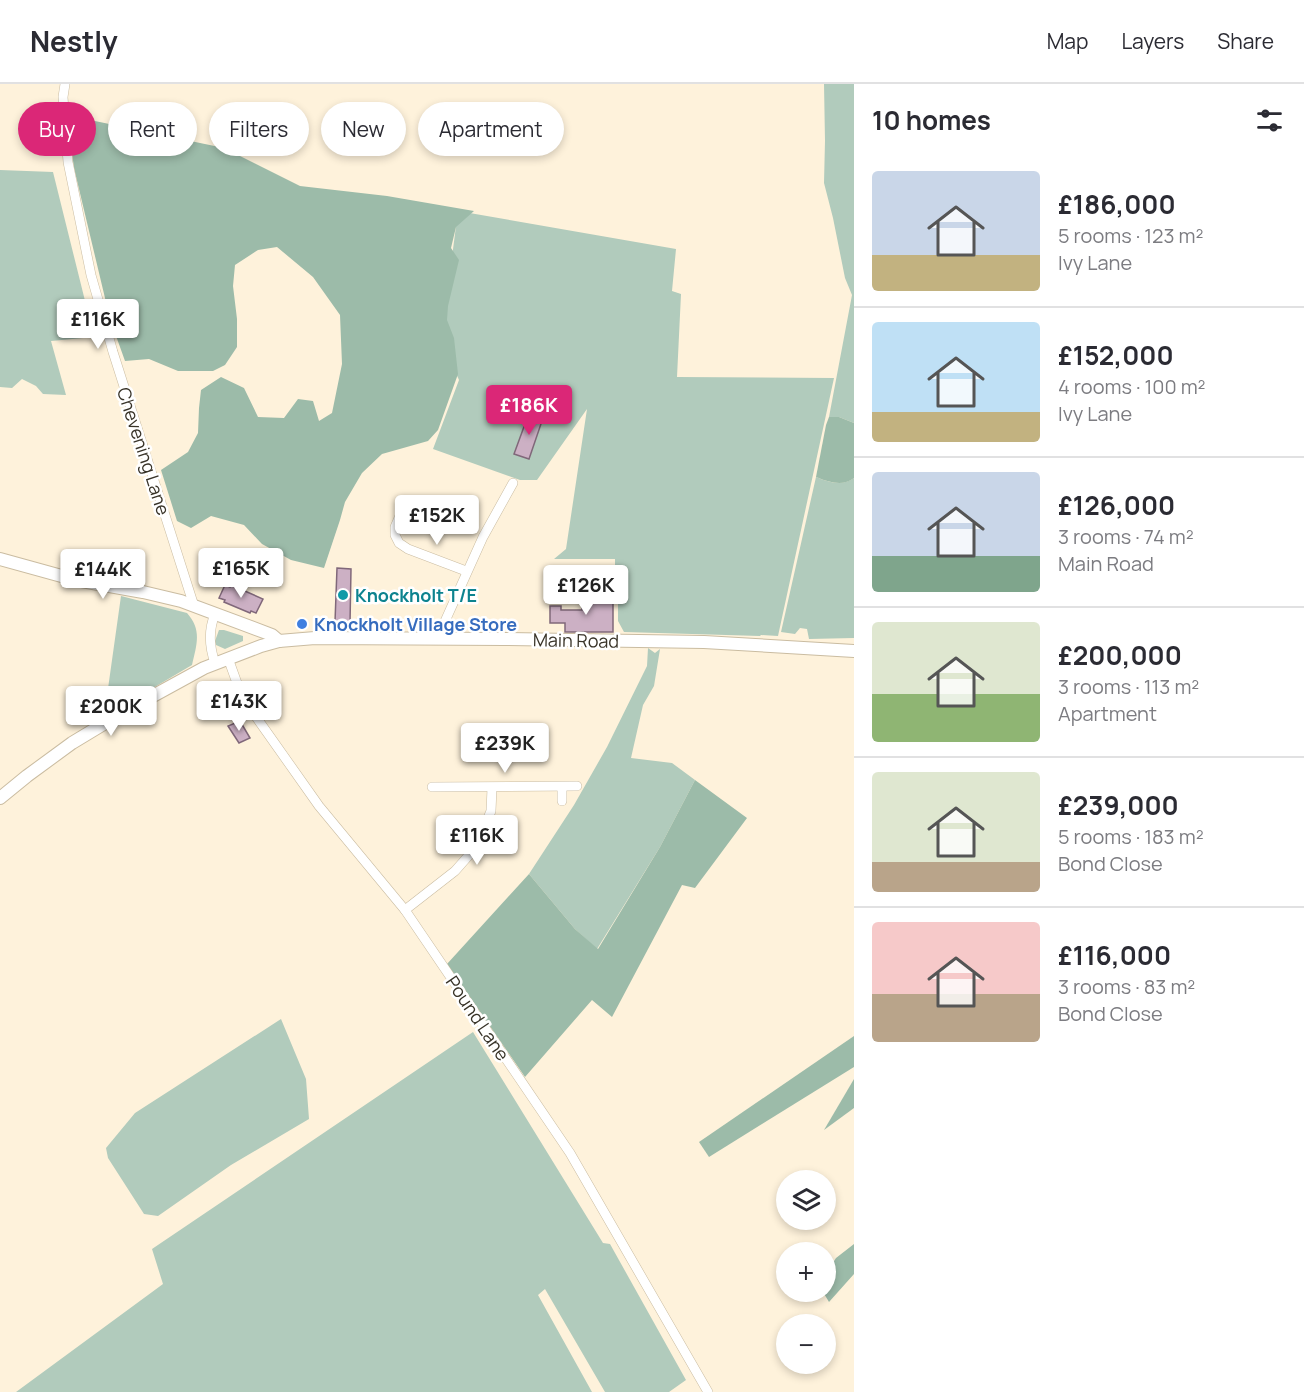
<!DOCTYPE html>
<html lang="en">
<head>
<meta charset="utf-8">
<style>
  :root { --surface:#fff; --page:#f2f2f3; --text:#2b2b33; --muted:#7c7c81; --line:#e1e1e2; --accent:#db2777 }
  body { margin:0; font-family:Manrope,sans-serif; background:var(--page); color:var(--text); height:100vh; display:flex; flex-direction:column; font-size:22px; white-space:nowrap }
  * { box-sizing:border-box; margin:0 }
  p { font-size:20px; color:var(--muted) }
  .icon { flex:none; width:33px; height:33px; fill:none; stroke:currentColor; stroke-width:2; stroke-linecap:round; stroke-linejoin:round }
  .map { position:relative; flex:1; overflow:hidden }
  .sheet { display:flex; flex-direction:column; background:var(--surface); width:450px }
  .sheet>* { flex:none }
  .guide { position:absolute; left:18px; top:18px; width:570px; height:54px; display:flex; gap:12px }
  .fabs { position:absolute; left:776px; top:1086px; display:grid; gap:12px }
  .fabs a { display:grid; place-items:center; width:60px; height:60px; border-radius:50%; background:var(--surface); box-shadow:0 3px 9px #0003; font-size:30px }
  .price { position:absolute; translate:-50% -51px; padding:0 14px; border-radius:6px; background:#fff; color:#222; font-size:20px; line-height:39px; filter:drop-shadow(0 2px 3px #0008) }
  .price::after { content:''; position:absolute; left:50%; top:36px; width:18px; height:14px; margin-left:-9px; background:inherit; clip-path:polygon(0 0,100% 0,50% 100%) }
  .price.active { background:var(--accent); color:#fff }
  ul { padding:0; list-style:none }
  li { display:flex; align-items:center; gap:18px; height:150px; padding:0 18px }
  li+li { border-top:2px solid var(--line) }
  li span { display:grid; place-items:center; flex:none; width:168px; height:120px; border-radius:6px; color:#555 }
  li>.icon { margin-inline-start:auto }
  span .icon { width:72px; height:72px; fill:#fffc; stroke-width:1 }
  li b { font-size:26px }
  h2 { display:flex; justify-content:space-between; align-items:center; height:72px; padding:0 18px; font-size:26px }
  .chip { padding:0 21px; border-radius:27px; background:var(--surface); box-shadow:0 3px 9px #0003; font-size:21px; line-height:54px }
  .chip.active { background:var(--accent); color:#fff }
  header { display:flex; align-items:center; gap:36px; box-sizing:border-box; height:84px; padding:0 30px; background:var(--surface); border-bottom:2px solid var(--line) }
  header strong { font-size:28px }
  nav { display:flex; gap:33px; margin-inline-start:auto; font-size:21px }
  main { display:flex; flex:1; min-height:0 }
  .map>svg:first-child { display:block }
  .green { fill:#b1cbbc }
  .forest { fill:#9cbba9 }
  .building { fill:#ccb0c4; stroke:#80687a; stroke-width:1.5 }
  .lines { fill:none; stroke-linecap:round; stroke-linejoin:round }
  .street-casing { stroke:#cabca1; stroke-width:10 }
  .secondary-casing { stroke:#cabca1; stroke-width:14 }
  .street { stroke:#fff; stroke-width:9 }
  .secondary { stroke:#fff; stroke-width:12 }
  .culture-dot { fill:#0f9aa8; stroke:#fff; stroke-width:2 }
  .shop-dot { fill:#3f7fe0; stroke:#fff; stroke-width:2 }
  .labels { text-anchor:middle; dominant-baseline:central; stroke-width:5; stroke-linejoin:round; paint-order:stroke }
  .street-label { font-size:18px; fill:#383328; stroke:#fff }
  .culture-label { font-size:18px; font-weight:bold; fill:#0d838f; stroke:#fff; text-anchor:start }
  .shop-label { font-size:18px; font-weight:bold; fill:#366cbe; stroke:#fff; text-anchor:start }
</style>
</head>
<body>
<header>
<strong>Nestly</strong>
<nav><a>Map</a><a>Layers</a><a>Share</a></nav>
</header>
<main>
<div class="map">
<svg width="854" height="1308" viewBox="0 0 854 1308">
  <rect width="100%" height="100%" fill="#fef2db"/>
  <g class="green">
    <path d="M824,0H854V339L839,333H829L852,211L845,194L833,134L824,99L825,57Z"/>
    <path d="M0,86L53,88L94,253L51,257L66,311L43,310L36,302L22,295L12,304L0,303Z"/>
    <path d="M458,127L676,165L672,207L681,210L677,293L834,294L778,552L761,551L760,552L624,548L618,537V516L615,509V475H554L566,465L587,325L537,396H520L433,365L459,296L441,257Z"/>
    <path d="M816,393C828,398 842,403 854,394V554L809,555L807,545L800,544L795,550L781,548Z"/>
    <path d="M121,512L187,529C202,546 197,560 192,581L104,633Z"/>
    <path d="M219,546H224L243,552V557L225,565L216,561L215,557Z"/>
    <path d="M648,564L655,569L660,565L654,602L643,621L631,674L672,679L695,696L660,763L597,865L575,845L529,790L574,721L607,663L647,582Z"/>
    <path d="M281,935L306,995L309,1035L231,1081L158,1132L144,1130L108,1074L106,1064L135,1029Z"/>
    <path d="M473,948L603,1159L610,1160L686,1296L669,1308H605L545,1205L538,1211L592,1308H16L163,1200L152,1165Z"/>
  </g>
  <g class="forest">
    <path d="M71,32L224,64L300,102L387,112L474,127L456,143L451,164L459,176L448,222L447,236L454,254L458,290L438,346L428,357L382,370L362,389L345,418L340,436L324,484L291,476L262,460L244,441L211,432L191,444L177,437L161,386L188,368L198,349L199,324L201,306L221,293L244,304L258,333L284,334L298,315L313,317L319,337L332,329L342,280L340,231L313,193L277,163L258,166L235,181L233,202L237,235V263L225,281L213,287H178L149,275L125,277L110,235L74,84L70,54Z"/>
    <path d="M829,333H839L854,339V394C843,403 828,398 816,393L826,341Z"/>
    <path d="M695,696L747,734L695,804L682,801L612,933L592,916L525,993L447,880L529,790L575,845L598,865L660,763Z"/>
    <path d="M854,952V983L709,1073L699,1058Z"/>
    <path d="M854,995V1024L824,1046Z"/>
    <path d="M854,1160V1190L829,1218L823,1208H825V1191L836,1174Z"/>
  </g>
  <g class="building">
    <path d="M529,329L543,334L529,375L514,370Z"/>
    <path d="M337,484L351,485L350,539L335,538Z"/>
    <path d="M225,501L230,503L231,501L263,515L256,529L251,527L250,529L224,518L225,516L219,514Z"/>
    <path d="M582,514H613V548H565V539H550V522H561V526H582Z"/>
    <path d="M240,637L250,654L239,659L228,642Z"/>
  </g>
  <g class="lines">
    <g class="street-casing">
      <g id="street">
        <path d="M65,0L63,13L68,78L91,191L113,268L194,522"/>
        <path d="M414,431L402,427L395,443V451L399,459L408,465L466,487"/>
        <path d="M215,530C208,547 209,562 215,579"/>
        <path d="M437,555L483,453L513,399"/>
        <path d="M228,574L242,613L319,722L405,826L570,1069L708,1308"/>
        <path d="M432,703L577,702"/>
        <path d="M562,717V703"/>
        <path d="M405,826L455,787L470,770L481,751L491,727L492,704"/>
      </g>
    </g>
    <g class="secondary-casing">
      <g id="secondary">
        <path d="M0,475L76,496L143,508L181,517L272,551L279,557"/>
        <path d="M0,714L27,692L72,659L120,630L204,584L261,562L279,557L315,554L506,555L704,558L854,567"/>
      </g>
    </g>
    <use href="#street" class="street"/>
    <use href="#secondary" class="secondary"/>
  </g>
  <circle class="culture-dot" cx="343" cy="511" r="6"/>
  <circle class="shop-dot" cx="302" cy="540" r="6"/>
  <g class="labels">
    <g class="street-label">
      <text transform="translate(144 367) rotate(72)">Chevening Lane</text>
      <text transform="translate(576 556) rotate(1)">Main Road</text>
      <text transform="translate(478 934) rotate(56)">Pound Lane</text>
    </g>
    <g class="culture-label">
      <text x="355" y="511">Knockholt T/E</text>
    </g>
    <g class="shop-label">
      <text x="314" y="540">Knockholt Village Store</text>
    </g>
  </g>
</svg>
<div class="fabs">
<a><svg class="icon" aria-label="layers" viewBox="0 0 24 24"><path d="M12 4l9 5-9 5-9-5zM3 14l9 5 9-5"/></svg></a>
<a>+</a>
<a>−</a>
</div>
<b class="price" style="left:98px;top:266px">£116K</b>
<b class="price active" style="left:529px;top:352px">£186K</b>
<b class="price" style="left:437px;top:462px">£152K</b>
<b class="price" style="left:241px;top:515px">£165K</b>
<b class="price" style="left:103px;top:516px">£144K</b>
<b class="price" style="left:586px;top:532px">£126K</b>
<b class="price" style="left:239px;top:648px">£143K</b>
<b class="price" style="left:111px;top:653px">£200K</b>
<b class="price" style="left:505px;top:690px">£239K</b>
<b class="price" style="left:477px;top:782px">£116K</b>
<div class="guide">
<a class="chip active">Buy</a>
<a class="chip">Rent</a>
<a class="chip">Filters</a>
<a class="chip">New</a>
<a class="chip">Apartment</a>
</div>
</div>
<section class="sheet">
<h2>10 homes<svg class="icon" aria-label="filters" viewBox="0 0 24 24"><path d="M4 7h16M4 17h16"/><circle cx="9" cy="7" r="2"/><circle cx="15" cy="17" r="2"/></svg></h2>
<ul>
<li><span style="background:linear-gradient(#c9d6e8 70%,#c2b280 0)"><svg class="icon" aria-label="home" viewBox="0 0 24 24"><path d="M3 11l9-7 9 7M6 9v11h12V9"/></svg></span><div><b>£186,000</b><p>5 rooms · 123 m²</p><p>Ivy Lane</p></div></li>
<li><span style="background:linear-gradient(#bfe0f5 75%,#c2b280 0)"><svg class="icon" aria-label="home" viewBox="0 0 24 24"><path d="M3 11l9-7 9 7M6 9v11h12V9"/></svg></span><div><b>£152,000</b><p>4 rooms · 100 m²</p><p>Ivy Lane</p></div></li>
<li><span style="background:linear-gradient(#c9d6e8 70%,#7fa58c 0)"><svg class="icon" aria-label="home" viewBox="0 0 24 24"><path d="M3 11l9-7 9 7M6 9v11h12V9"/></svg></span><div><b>£126,000</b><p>3 rooms · 74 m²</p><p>Main Road</p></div></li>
<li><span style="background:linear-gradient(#dfe7d0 60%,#8fb573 0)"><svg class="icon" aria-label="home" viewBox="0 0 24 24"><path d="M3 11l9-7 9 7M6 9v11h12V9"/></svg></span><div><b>£200,000</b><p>3 rooms · 113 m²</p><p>Apartment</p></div></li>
<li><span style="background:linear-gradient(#dfe7d0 75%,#b9a48a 0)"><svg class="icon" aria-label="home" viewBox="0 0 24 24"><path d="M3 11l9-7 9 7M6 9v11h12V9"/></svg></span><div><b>£239,000</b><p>5 rooms · 183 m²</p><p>Bond Close</p></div></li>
<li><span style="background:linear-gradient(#f6c9c9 60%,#b9a48a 0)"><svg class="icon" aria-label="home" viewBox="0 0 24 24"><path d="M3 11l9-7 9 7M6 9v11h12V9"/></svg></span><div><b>£116,000</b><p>3 rooms · 83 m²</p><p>Bond Close</p></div></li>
</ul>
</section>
</main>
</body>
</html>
